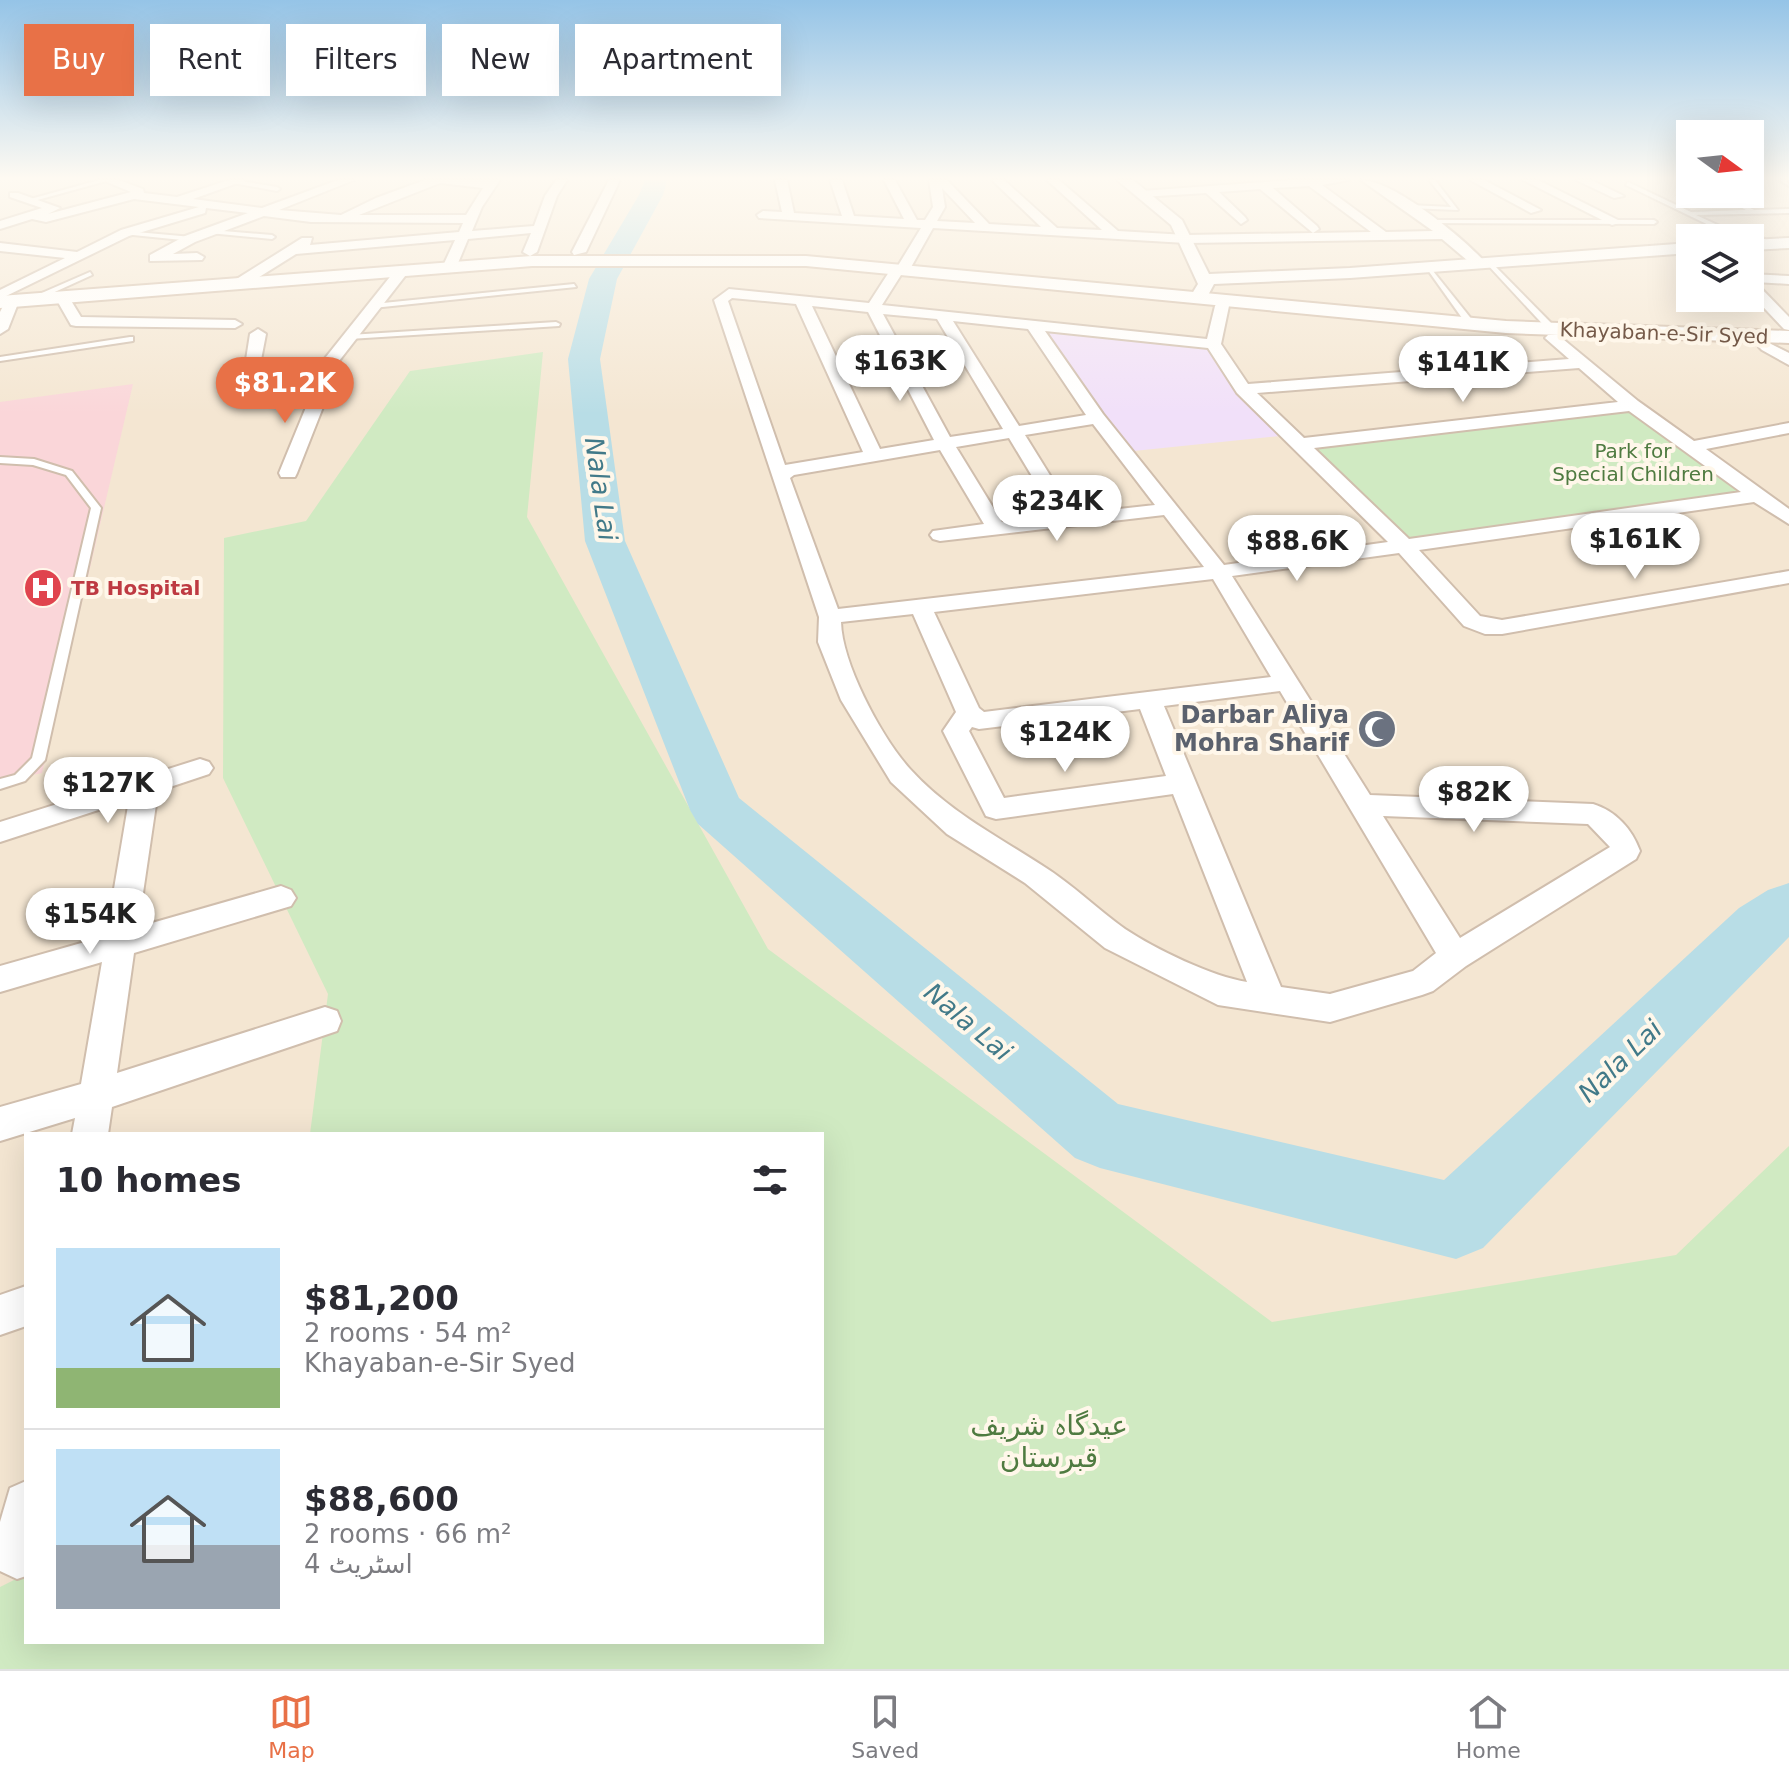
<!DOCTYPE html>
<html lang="en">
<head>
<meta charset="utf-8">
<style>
  :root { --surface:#fff; --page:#f7f7f7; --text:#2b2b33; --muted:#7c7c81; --line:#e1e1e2; --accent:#e87147 }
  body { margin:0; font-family:"DejaVu Sans","Noto Naskh Arabic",sans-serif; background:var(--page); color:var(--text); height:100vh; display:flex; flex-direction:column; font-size:30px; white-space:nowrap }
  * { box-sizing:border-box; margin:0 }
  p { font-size:26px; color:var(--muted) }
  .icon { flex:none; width:44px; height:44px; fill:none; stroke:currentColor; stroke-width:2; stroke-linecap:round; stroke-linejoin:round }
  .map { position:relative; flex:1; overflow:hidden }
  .sheet { position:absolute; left:24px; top:1132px; width:800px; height:512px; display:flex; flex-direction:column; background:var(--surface); border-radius:0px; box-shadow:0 8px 32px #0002 }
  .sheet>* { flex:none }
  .hud { position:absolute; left:24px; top:24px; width:800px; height:72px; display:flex; gap:16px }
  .needle { width:52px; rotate:105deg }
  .controls { position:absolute; left:1676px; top:120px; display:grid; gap:16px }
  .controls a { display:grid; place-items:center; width:88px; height:88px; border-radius:0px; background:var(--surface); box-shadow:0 8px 32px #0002; font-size:40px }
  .price { position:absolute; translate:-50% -68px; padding:0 18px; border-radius:28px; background:#fff; color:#222; font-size:26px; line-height:52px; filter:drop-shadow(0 2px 4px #0008) }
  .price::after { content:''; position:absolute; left:50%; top:48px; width:24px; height:18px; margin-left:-12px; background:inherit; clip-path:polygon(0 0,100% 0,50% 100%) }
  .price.current { background:var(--accent); color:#fff }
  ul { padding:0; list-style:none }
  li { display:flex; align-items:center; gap:24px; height:200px; padding:0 32px }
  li+li { border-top:2px solid var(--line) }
  li span { display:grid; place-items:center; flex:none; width:224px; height:160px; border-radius:0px; color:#555 }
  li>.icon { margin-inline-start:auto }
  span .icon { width:96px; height:96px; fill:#fffc; stroke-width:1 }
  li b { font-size:34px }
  h2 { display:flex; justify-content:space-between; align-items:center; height:96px; padding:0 32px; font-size:34px }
  .tag { padding:0 28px; border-radius:0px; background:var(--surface); box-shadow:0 8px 32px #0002; font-size:28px; line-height:72px }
  .tag.current { background:var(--accent); color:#fff }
  .tab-bar { display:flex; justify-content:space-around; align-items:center; height:112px; border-top:2px solid var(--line); background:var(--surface); font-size:22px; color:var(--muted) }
  .tab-bar a { display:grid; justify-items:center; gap:4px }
  .tab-bar .current { color:var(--accent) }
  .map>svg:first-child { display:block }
  .residential { fill:#f4e6d2; fill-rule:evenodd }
  .education { fill:#f1e0f9 }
  .medical { fill:#fad6d9 }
  .green { fill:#d0eac2 }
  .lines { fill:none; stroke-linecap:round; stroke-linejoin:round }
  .river { fill:#b8dde6; fill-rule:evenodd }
  .service-casing { stroke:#d0bead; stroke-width:4 }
  .minor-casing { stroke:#d0bead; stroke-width:4 }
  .tertiary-casing { stroke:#d0bead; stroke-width:4 }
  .secondary-casing { stroke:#d3beaa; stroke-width:4 }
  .service { fill:#fff; fill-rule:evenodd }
  .minor { fill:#fff; fill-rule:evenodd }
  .tertiary { fill:#fff; fill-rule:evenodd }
  .secondary { fill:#fff; fill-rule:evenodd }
  .labels { text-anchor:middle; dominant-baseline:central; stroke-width:8; stroke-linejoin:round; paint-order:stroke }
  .far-street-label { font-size:20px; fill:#755a49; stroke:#fff7ea }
  .far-park-label { font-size:20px; fill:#4f7b41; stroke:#fff7ea }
  .far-health-label { font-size:20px; font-weight:bold; fill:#be3a42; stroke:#fff7ea; text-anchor:start }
  .worship-label { font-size:24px; font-weight:bold; fill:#5b616d; stroke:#fff7ea; text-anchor:end }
  .water-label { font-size:26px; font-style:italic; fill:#427a89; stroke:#fff7ea }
  .near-park-label { font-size:28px; fill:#4f7b41; stroke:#fff7ea }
</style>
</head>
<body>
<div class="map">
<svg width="1789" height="1669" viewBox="0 0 1789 1669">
  <rect width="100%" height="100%" fill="#fcf4e3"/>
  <path class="residential" d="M0,180H1690V194H1750V180H1789V1669H0ZM1690,238H1750V298H1690ZM26,1134H822V1642H26Z"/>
  <path class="education" d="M1033,325L1213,344L1290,435L1124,452Z"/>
  <path class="medical" d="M133,384L42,773L0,782V402Z"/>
  <g class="green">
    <path d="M543,352L527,517L768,949L1272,1322L1676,1255L1789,1146V1669H0V1587L26,1574V1642H822V1134H310L328,994L223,778L224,538L306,521L410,371Z"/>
    <path d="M1632,405L1757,496L1403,545L1299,444Z"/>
  </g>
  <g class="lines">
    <path class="river" d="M645,180H667L663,195L617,279L600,359L625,541L739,798L1118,1104L1444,1180L1739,908L1768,890L1789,883V937L1483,1248L1456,1259L1100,1168L1075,1158L698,824L690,810L585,541L568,359L589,279L639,195Z"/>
    <g class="service-casing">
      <g id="service">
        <path d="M99,180H110L30,202L27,200Z"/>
        <path d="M235,180L277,187L280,189L277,191L233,183Z"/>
        <path d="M1429,180H1435L1458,210L1408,208L1410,205L1451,207Z"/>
        <path d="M1780,180H1787L1789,186Z"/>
        <path d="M1628,182L1691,212L1746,210L1716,194H1724L1754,210L1789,209V213L1696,215L1722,227L1746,228L1771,243L1769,246L1743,231L1719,230L1626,185Z"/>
        <path d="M1429,220H1654L1657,222L1654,224L1427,223Z"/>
        <path d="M211,230L272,235L275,237L272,239L209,233Z"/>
        <path d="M125,231L192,237L195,239L192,241L123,234Z"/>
        <path d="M1486,261H1490L1556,328V332H1550L1486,263Z"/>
        <path d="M1425,266H1429L1473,321V325H1467Z"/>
        <path d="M90,272L92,275L35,301L28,299Z"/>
        <path d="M574,284L576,287L373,308L369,306L373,304Z"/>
        <path d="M556,322L560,324L559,326L349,339L345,337L349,335Z"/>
        <path d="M130,337H133V341L0,361V357Z"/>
        <path d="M0,457L34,459L72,471L101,508L45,760L25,781L0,789V779L15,775L32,758L91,508L66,475L33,465L0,463Z"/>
      </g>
    </g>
    <g class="minor-casing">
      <g id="minor">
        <path d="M102,180H119L143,189L144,193L177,197L229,180H246L193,199L262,208L338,180H354L279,210L341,215L376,198L425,180H500L482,207L472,231L534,226L545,196L556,180H567L557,196L537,252L530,256L523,252L531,233L468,239L456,268L449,272L442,268L455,240L296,254L245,286H235V280L302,238H312L310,245L459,232L463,223L311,222L264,216L195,242L173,254L197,253L204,257L202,260L150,261V255L185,236L248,213L206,208L205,213L129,236L0,299V290L65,258L0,251V243L77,252L121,230L199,207L134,199L46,222L32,219L0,229V221L42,208L10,197V193H18L60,208L48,214L131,192ZM440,183L483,188L466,215H359Z"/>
        <path d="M609,180H620L586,252L574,255L572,252Z"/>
        <path d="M775,180H787L794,213L842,216L830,180H842L854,216L904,219L884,180H895L917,220H925L933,207L929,180H947L989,224L1041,227L992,180H1004L1057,228L1102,230L1047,180H1059L1118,231L1186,235L1371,232L1309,186L1273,188L1317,226L1319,229L1313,233L1260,189L1219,192L1245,217L1247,220L1241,224L1206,193L1141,197L1135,194L1141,191L1291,180H1349L1322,185L1386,232L1433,231L1361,180C1394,180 1463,238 1486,263L1474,266L1442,239L1186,243L933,228L910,269L903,273L896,269L921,228L759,218L757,215L763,211L782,212ZM942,188L975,223L937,221L945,207Z"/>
        <path d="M1470,180H1484L1541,210L1531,213Z"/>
        <path d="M1523,180H1538L1622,222L1612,225Z"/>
        <path d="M1576,180H1591L1624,196L1614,198Z"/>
        <path d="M397,268L409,271L332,370L336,374L297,473L295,477H281L279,473L318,378L255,386L245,366L250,334L258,329L266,334L261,360L265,377L318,367Z"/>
        <path d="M894,271L901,275L882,305L1207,339L1215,306L1217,303H1227L1229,306L1221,344L1248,384L1569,359L1545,338L1548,335H1558L1638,401L1694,441L1789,423V433L1706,449L1789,509V524L1754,502L1419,550L1480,616L1502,620L1789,571V583L1502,634H1485L1464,626L1399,553L1232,576L1370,795L1593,804C1616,811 1632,829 1640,851L1636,859L1466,966L1433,991L1422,995L1330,1022L1218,1005L1105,948L1025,883L947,834L891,782L841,700L818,642L819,617L714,300L729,289L869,303L889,272ZM732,298L796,304L863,452L785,465L728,301ZM812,306L868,312L934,440L880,449ZM883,314L937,319L1003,429L950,437ZM953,321L1028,329L1086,415L1019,426ZM1045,331L1208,348L1237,393L1388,542L1224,565L1103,414ZM1579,368L1618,402L1304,438L1257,393ZM1629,411L1741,492L1409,539L1314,448ZM1093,424L1155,505L1074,514L1025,435ZM1009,438L1056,516L1002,522L956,447ZM940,450L984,524L933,531L930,535L933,539L940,541L1164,515L1204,567L838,609L790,478L794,475ZM1213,579L1271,677L984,712L979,708L934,612ZM913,614L956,712L943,731L986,816L996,819L1173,794L1247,982C1213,977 1155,949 1125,929C1097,909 1072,884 1043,866C997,836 948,811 910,769C882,738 842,664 841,622ZM1280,691L1436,953L1413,971L1330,994L1281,987L1164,706ZM1140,709L1166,776L1004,798L969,731L972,727L979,729ZM1383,816L1588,824L1610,847L1460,938Z"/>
        <path d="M1750,274L1789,276V284L1755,282L1789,317V330L1784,329L1750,293Z"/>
        <path d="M62,293L67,294L81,317L235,320L242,324L235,328L76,326L71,325L55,297Z"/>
        <path d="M12,297L19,301L8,329L0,334V312L7,298Z"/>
        <path d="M1767,342L1789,353V365L1762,350L1759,347Z"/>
        <path d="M200,759L209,762L213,768L209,774L158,791L138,927L281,886L291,890L296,898L291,906L134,953L117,1073L325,1007L337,1011L341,1021L337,1031L112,1107L108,1134H72L75,1118L0,1141V1107L81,1084L102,962L0,992V966L106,936L129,800L0,842V822Z"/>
        <path d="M26,1286V1326L0,1335V1295Z"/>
        <path d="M26,1481V1576L17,1579L0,1571V1522L10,1488Z"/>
      </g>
    </g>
    <g class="tertiary-casing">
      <g id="tertiary">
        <path d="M1117,180H1133L1182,220L1209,274L1350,268L1690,243V253L1350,278L1214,284L1205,301L1199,302L1190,297L1198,284L1171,225Z"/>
        <path d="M1789,238V248L1750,250V240Z"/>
      </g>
    </g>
    <g class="secondary-casing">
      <path id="secondary" d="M532,256H806L1506,321L1789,331V343L1506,333L806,266H532L0,308V296Z"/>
    </g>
    <use href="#service" class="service"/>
    <use href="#minor" class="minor"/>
    <use href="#tertiary" class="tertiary"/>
    <use href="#secondary" class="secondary"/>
  </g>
  <linearGradient id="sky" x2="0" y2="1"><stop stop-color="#95c4e7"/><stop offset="0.43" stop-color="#fefaf2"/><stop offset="1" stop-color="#fefaf2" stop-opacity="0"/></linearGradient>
  <rect width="1789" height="414" fill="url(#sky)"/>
  <defs>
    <g id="hospital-disc" transform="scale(2)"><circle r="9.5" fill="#e0444e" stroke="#fff7ea"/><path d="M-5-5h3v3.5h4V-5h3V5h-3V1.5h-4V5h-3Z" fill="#fff"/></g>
    <g id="mosque-disc" transform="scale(2)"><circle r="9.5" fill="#6b7280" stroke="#fff7ea"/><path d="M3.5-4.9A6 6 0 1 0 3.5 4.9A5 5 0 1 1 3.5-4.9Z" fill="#fff"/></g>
  </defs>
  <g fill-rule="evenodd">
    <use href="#hospital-disc" x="43" y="588"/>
    <use href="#mosque-disc" x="1377" y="729"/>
  </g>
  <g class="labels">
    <g class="far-street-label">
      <text transform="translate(1664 333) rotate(2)">Khayaban-e-Sir Syed</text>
    </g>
    <g class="far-park-label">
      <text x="1633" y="451">Park for<tspan x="1633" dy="23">Special Children</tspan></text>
    </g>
    <g class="far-health-label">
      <text x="71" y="588">TB Hospital</text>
    </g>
    <g class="worship-label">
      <text x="1349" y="715">Darbar Aliya<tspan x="1349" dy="28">Mohra Sharif</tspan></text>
    </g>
    <g class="water-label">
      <text transform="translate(601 489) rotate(82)">Nala Lai</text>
      <text transform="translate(968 1022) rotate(40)">Nala Lai</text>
      <text transform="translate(1620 1061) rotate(-44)">Nala Lai</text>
    </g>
    <g class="near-park-label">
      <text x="1049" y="1425">عیدگاہ شریف<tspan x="1049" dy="32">قبرستان</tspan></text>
    </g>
  </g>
</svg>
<div class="controls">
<a><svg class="needle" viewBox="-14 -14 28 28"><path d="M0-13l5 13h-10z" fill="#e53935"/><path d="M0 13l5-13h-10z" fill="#7c7c81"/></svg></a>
<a><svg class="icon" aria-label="layers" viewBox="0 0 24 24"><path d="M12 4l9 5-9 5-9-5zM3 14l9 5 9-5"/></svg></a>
</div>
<b class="price" style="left:900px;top:403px">$163K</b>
<b class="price" style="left:1463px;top:404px">$141K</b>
<b class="price current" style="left:285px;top:425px">$81.2K</b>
<b class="price" style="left:1057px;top:543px">$234K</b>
<b class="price" style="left:1635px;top:581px">$161K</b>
<b class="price" style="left:1297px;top:583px">$88.6K</b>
<b class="price" style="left:1065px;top:774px">$124K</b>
<b class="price" style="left:108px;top:825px">$127K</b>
<b class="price" style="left:1474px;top:834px">$82K</b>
<b class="price" style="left:90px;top:956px">$154K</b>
<div class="hud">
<a class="tag current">Buy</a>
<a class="tag">Rent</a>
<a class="tag">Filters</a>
<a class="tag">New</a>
<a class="tag">Apartment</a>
</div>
<section class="sheet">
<h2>10 homes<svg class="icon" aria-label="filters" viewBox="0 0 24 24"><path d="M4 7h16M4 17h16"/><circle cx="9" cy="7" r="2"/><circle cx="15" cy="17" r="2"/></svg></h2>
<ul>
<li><span style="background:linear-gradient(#bfe0f5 75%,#8fb573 0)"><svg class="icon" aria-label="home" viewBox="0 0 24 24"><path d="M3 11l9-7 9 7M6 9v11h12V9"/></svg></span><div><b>$81,200</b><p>2 rooms · 54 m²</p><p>Khayaban-e-Sir Syed</p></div></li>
<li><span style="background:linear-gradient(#bfe0f5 60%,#9aa5b1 0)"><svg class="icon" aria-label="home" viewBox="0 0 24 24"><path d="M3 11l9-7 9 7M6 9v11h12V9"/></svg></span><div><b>$88,600</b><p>2 rooms · 66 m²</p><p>اسٹریٹ 4</p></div></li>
</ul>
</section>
</div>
<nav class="tab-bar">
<a class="current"><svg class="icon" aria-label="map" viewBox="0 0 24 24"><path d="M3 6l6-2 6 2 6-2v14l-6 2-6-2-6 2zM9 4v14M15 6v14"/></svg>Map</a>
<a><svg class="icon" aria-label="saved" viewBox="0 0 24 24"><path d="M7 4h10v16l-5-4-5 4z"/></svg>Saved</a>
<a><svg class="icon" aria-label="home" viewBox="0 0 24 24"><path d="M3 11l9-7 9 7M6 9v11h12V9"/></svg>Home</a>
</nav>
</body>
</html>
